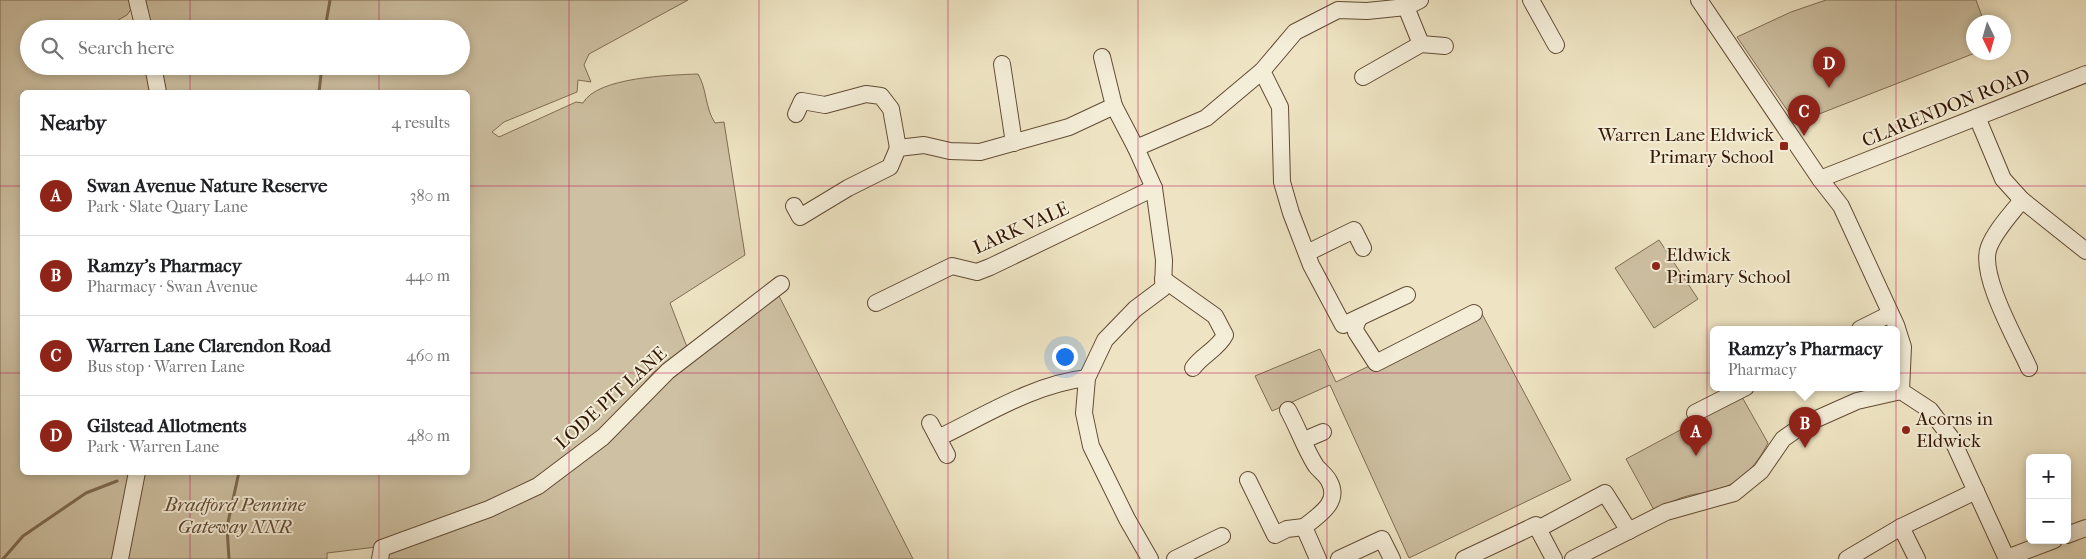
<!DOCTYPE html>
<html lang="en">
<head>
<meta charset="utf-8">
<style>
	:root { --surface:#fff; --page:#f2f2f2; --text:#202124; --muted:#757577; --line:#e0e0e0; --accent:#8f2418 }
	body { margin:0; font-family:"IM FELL French Canon",serif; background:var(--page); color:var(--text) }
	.controls { position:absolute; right:15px; bottom:15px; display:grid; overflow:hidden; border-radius:8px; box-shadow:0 2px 8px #0003 }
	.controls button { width:45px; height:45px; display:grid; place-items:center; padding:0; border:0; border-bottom:1px solid var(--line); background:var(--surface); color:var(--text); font:25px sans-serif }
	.compass { position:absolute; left:1966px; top:15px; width:45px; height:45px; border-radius:50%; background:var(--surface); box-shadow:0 2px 8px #0003; rotate:175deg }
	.you { position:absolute; left:1064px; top:356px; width:18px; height:18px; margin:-12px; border:4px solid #fff; border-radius:50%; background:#1a73e8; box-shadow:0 0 0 8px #1a73e833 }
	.badge { display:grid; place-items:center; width:32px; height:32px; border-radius:50%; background:var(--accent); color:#fff; font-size:16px; font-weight:700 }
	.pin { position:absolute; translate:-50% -41px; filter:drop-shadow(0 1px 2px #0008) }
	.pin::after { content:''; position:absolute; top:26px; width:18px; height:15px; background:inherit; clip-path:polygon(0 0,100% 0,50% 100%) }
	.popup { position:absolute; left:1710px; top:326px; width:190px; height:65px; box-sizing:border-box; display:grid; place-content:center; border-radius:8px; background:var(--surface); filter:drop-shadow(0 1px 4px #0005); font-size:16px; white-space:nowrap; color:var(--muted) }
	.popup b { font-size:19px; color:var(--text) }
	.popup::after { content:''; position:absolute; left:50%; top:100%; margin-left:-10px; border:10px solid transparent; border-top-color:var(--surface) }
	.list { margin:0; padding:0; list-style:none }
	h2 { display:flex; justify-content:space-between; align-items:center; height:65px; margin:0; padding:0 20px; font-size:21px }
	h2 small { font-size:16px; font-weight:400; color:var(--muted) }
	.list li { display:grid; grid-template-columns:32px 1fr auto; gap:15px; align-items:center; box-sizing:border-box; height:80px; padding:0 20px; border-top:1px solid var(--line) }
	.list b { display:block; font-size:19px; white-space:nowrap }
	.list p { margin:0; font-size:16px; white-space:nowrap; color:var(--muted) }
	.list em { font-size:16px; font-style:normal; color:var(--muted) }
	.icon { flex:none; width:28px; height:28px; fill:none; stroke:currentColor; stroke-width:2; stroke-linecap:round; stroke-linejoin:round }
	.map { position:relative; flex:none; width:2086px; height:559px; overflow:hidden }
	.search { position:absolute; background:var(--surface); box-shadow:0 2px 8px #0003; left:20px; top:20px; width:450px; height:55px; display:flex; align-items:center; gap:12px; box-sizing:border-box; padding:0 18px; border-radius:28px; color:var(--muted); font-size:19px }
	.panel { position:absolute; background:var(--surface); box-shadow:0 2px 8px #0003; left:20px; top:90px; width:450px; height:385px; border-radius:8px }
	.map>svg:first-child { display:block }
	.green { fill:#cec1a3; stroke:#806c54 }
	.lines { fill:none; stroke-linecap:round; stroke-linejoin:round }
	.stream { stroke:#7d6950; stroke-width:3 }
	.minor-casing { stroke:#624b34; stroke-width:18 }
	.minor { stroke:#f4edd8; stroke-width:16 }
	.grid { fill:none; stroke:#c2185b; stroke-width:1; stroke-opacity:0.55 }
	.poi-dot { fill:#8f2418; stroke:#f4edd8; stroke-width:2 }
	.labels { text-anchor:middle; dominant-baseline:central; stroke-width:4; stroke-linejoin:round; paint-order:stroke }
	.street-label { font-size:19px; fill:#331805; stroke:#f4edd8 }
	.poi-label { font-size:19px; fill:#331805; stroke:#f4edd8; text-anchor:start }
	.park-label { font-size:19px; font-style:italic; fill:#624b34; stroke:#f4edd8 }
</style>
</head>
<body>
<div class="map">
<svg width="2086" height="559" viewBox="0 0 2086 559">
	<rect width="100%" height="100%" fill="#eee4c3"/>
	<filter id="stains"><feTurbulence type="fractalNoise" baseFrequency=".004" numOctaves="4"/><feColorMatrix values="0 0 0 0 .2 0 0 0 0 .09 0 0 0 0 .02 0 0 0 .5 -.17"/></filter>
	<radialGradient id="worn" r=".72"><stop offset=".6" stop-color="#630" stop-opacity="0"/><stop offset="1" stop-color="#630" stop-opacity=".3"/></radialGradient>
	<g class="green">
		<path d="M0 0H129L132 8 127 15 111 24 122 27 127 22 134 21 139 29H29V66H148L152 92H22V472L130 473 114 559H0Z"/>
		<path d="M140 0H688L589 54 584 65 591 82 578 80 577 92 504 122 492 132 499 137 576 102 583 103C597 77 671 75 698 74 707 89 705 108 715 123L724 122 745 255 670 303 687 347 654 372 617 413 562 463 531 484 376 547 327 553V559H124L142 473 468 472V92H162L157 66H461V29H149Z"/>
		<path d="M1826 0H1976L1984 22H1974L1975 53 1796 123 1737 37 1791 12Z"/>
		<path d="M1659 240 1698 299 1654 328 1615 268Z"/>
		<path d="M778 294 913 559H386L387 552 519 504 568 473 669 378Z"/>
		<path d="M1481 312 1571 480 1409 558 1330 385 1272 411 1255 376 1320 349 1336 382Z"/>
		<path d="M1742 397 1768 443C1756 466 1740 484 1714 491 1705 494 1696 493 1687 496 1676 499 1665 505 1654 510L1626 459Z"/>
	</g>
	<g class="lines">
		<g class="stream">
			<path d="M325 29 330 0"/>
			<path d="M319 92 322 66"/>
			<path d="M3 559 23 536 86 493 117 481"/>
			<path d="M229 559 227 527 239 472"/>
		</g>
		<g class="minor-casing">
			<g id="minor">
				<path d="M137 0 144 29"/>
				<path d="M1531 0 1556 45"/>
				<path d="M1699 0 1820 179 1841 206 1896 325 1903 347 1901 391 1930 410 1952 439 2007 559"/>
				<path d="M1406 7 1421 44"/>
				<path d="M1002 64 1014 143"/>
				<path d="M153 66 158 92"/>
				<path d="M1262 71 1280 107 1282 182 1291 213 1311 265 1343 325 1407 295"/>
				<path d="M1363 77 1421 44 1445 46"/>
				<path d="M1114 106 1136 148"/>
				<path d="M796 114 802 101 825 105 866 94 881 96 891 109 898 148"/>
				<path d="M1977 117 2003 179 2022 200 2086 251"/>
				<path d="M1820 179 2086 74"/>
				<path d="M2022 200C2011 214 1995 231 1989 247 1978 274 2017 341 2029 368"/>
				<path d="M794 206 800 217 848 188 890 167 898 148 924 145 950 151 980 152 1069 127 1114 106 1102 57"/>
				<path d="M1307 253 1354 230 1363 248"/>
				<path d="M1163 279 1215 316 1225 335C1218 349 1202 355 1193 368"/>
				<path d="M876 303 952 266 977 272 990 267 1154 188"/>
				<path d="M1359 318 1355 327 1356 332 1376 363 1474 313"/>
				<path d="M1860 329 1890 314"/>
				<path d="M1288 410C1298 428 1305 449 1316 466 1320 471 1326 475 1329 481 1341 502 1319 515 1304 527L1318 559"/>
				<path d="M1695 413 1746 387"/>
				<path d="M930 423 938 438"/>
				<path d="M1304 440 1323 432"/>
				<path d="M947 455 938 438C986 415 1034 384 1087 378"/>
				<path d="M1248 480 1275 535 1287 529 1304 527"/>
				<path d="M1901 527 1917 559"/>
				<path d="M1538 529 1605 493 1629 531"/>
				<path d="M2067 535 2086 528"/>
				<path d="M2007 558 2054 540"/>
				<path d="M120 559 137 472"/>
				<path d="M380 559 382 548 489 509 538 486 603 437 668 371 781 284"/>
				<path d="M1150 559 1127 519 1091 446 1084 413 1087 378 1105 340 1135 309 1163 288 1164 260 1154 188 1136 148 1206 118 1262 71 1295 32 1338 10 1367 11 1406 7 1420 0"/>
				<path d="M1175 559 1222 536"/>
				<path d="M1339 559 1382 539 1392 559"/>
				<path d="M1464 559 1536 525 1554 559"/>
				<path d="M1573 559 1666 512 1734 493 1761 471 1783 439 1803 425 1857 401 1901 391"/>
				<path d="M1847 559 1901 527 1976 491"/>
			</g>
		</g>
		<use href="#minor" class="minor"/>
	</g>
	<path class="grid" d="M190 0V29M379 0V29M569 0V559M759 0V559M948 0V559M1138 0V559M1327 0V559M1517 0V559M1707 0V559M1896 0V559M190 66V92M379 66V92M0 186H22M468 186H2086M0 373H22M468 373H2086M190 472V559M379 472V559"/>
	<g class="poi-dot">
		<rect x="1779" y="141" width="10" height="10" rx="2.5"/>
		<circle cx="1656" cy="266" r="5"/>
		<circle cx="1906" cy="430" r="5"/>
	</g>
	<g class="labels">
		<g class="street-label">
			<text transform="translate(1946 108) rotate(-22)">CLARENDON ROAD</text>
			<text transform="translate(1021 228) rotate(-24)">LARK VALE</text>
			<text transform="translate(611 398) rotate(-42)">LODE PIT LANE</text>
		</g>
		<g class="poi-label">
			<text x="1774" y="135" text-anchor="end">Warren Lane Eldwick<tspan x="1774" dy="22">Primary School</tspan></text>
			<text x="1666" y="255">Eldwick<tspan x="1666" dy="22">Primary School</tspan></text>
			<text x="1916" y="419">Acorns in<tspan x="1916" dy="22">Eldwick</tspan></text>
		</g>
		<g class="park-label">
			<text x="235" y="505">Bradford Pennine<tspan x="235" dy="22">Gateway NNR</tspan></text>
		</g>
	</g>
	<rect width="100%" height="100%" filter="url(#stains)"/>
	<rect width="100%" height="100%" fill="url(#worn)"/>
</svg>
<div class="controls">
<button>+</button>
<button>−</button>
</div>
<svg class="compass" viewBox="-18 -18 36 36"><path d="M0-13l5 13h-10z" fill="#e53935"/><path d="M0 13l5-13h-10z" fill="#757577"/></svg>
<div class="you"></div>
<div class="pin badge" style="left:1696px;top:456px">A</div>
<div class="pin badge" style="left:1805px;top:448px">B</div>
<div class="popup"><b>Ramzy's Pharmacy</b>Pharmacy</div>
<div class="pin badge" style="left:1804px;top:136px">C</div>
<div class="pin badge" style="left:1829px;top:88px">D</div>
<div class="search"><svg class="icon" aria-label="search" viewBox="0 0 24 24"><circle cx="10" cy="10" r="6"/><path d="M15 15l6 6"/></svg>Search here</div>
<section class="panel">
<h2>Nearby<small>4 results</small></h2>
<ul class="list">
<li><span class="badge">A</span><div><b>Swan Avenue Nature Reserve</b><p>Park · Slate Quary Lane</p></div><em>380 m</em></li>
<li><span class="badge">B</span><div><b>Ramzy's Pharmacy</b><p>Pharmacy · Swan Avenue</p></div><em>440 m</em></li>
<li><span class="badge">C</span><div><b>Warren Lane Clarendon Road</b><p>Bus stop · Warren Lane</p></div><em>460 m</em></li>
<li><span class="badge">D</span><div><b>Gilstead Allotments</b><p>Park · Warren Lane</p></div><em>480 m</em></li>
</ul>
</section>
</div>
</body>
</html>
